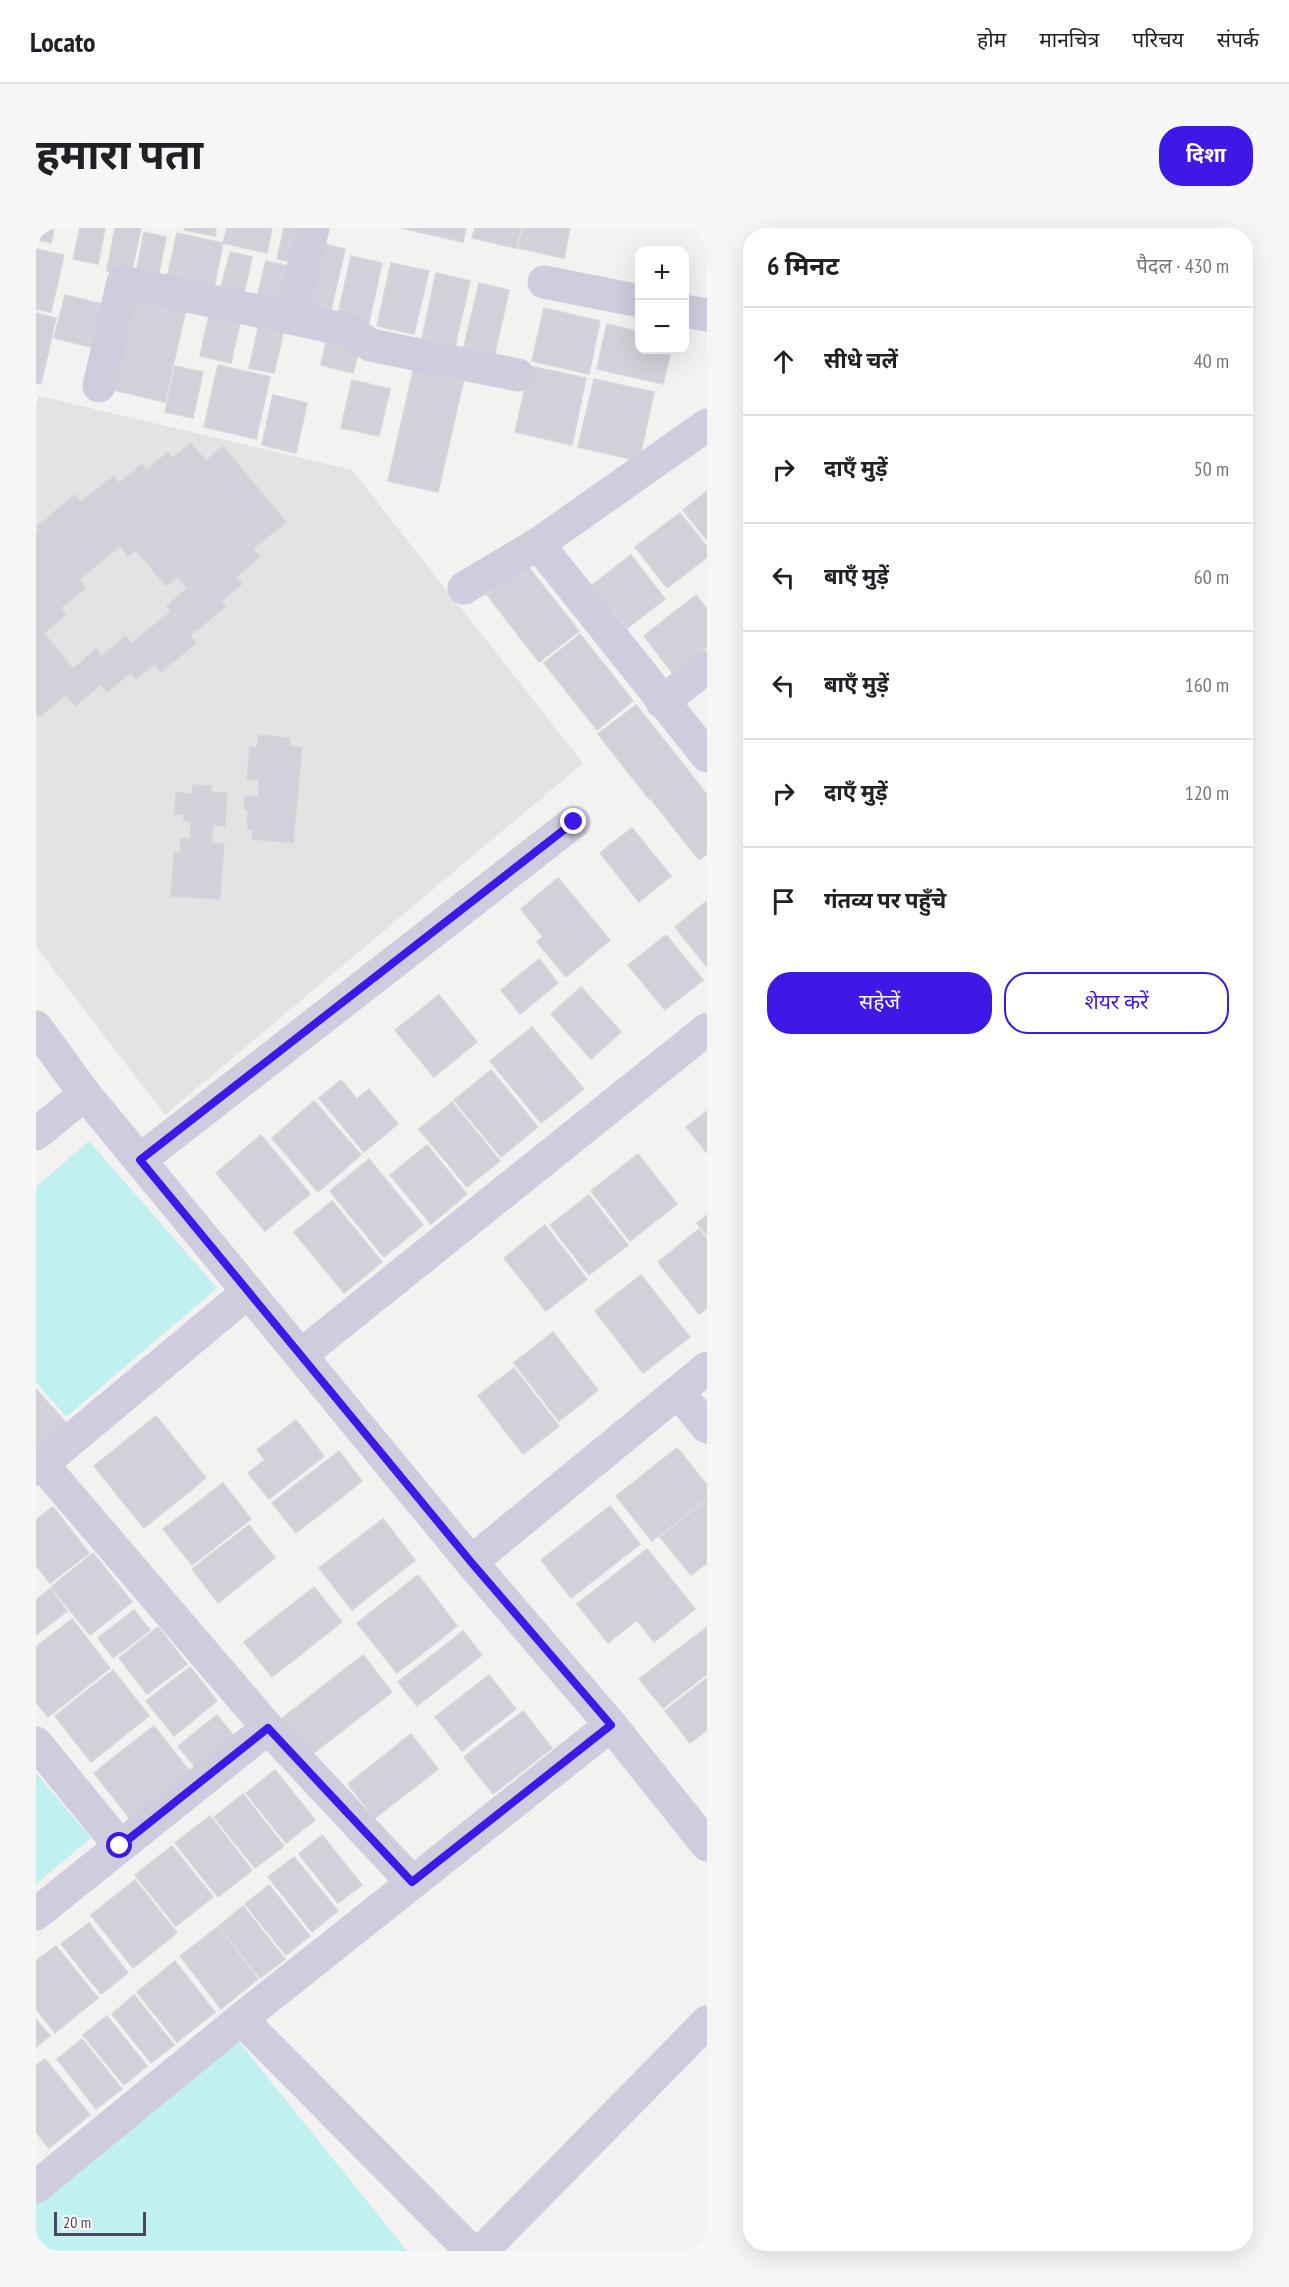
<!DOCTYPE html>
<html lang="hi">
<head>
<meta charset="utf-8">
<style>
	:root { --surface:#fff; --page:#f6f6f6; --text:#202124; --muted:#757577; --line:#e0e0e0; --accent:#3e18e6 }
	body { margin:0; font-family:"PT Sans Narrow","Noto Sans Devanagari",sans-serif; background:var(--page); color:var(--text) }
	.controls { position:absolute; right:18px; top:18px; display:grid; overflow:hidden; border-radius:12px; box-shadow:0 6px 24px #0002 }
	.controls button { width:54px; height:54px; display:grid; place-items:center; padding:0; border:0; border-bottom:2px solid var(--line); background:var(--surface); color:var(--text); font:30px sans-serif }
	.scale { position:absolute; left:18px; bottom:15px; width:92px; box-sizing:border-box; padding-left:6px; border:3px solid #4a485f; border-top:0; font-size:16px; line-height:21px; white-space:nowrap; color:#4a485f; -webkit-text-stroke:4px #fff; paint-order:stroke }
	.stop { position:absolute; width:18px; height:18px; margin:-14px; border:4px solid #3e18e6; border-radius:50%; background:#fff }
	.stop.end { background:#3e18e6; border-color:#fff; box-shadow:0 2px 6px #0008 }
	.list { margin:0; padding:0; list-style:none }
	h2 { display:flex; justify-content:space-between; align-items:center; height:78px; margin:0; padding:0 24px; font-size:26px }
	h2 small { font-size:20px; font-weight:400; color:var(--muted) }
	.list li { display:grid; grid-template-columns:39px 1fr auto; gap:18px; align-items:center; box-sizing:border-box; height:108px; padding:0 24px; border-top:2px solid var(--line) }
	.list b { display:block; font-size:22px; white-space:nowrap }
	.list em { font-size:20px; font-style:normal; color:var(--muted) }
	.actions { display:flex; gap:12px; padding:18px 24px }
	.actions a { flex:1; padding:14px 0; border:2px solid var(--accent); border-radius:24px; text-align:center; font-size:21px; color:var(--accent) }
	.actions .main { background:var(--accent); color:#fff }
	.icon { flex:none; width:33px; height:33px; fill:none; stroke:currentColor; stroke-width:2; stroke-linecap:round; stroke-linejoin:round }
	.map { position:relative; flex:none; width:671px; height:2023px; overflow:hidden; border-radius:24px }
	header { display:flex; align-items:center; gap:36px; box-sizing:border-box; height:84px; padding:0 30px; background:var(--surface); border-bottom:2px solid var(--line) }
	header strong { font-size:28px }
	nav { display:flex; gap:33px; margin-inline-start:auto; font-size:21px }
	.intro { display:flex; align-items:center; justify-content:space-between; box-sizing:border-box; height:144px; padding:0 36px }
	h1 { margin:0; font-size:42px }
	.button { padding:15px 27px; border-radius:24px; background:var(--accent); color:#fff; font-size:21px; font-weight:700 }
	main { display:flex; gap:36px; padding:0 36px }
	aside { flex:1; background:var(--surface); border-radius:24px; box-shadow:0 6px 24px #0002 }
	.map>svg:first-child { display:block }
	.education { fill:#e4e3e3 }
	.green { fill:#c0f0f0 }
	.building { fill:#d2d0d8; stroke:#d7d5dc; stroke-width:1.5; fill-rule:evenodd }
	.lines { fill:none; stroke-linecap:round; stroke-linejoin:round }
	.minor { stroke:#cfcddd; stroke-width:33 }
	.route { stroke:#3e18e6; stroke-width:8 }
</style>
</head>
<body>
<header>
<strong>Locato</strong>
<nav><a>होम</a><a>मानचित्र</a><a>परिचय</a><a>संपर्क</a></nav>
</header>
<div class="intro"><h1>हमारा पता</h1><a class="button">दिशा</a></div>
<main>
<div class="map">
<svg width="671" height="2023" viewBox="0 0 671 2023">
	<rect width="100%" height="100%" fill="#f3f2f1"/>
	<path class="education" d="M3 168 316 242 547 535 129 887 0 719V179Z"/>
	<g class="green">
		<path d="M53 913 181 1060 30 1189 0 1154V959Z"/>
		<path d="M0 1545 55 1610 0 1656Z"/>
		<path d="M200 1810 371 2023H0V1971Z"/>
	</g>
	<g class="building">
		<path d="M0 0H18L15 15 0 11Z"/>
		<path d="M44 0H69L62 36 37 31Z"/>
		<path d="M79 0H105L95 47 71 43Z"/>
		<path d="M149 0H180L179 8 148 2Z"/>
		<path d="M191 0H236L231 25 187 15Z"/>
		<path d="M248 0H275L267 36 241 31Z"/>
		<path d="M365 0H430L427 14Z"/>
		<path d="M439 0H485L480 20 436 10Z"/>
		<path d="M487 0H534L528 30 482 20Z"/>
		<path d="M108 4 130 9 121 55 99 51Z"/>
		<path d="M141 5 187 15 177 65 130 55Z"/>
		<path d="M281 14 309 21 293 91 265 85Z"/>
		<path d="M0 21 28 27 15 84 0 81Z"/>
		<path d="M194 24 216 29 207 69 184 64Z"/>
		<path d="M315 28 346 35 332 99 301 91Z"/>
		<path d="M230 33 262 40 253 78 221 70Z"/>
		<path d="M355 35 393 43 378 106 341 98Z"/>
		<path d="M400 45 434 53 419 119 386 111Z"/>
		<path d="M443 55 473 62 456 139 425 132Z"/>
		<path d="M91 63 151 76 129 174 69 160Z"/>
		<path d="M29 67 78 79 67 122 18 110Z"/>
		<path d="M175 79 206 86 195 135 164 128Z"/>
		<path d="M508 80 564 93 553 146 496 133Z"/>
		<path d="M0 85 20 90 5 156 0 155Z"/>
		<path d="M224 92 249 97 238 145 213 140Z"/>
		<path d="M571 96 604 104V122H635L627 156 561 141Z"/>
		<path d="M291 110 324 119 317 145 285 137Z"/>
		<path d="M182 137 234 149 220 211 168 199Z"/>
		<path d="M139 138 167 144 157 190 129 184Z"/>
		<path d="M494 138 550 150 536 217 479 204Z"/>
		<path d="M378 139 428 151 402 264 352 253Z"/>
		<path d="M558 151 618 164 603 233 542 219Z"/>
		<path d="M316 152 354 161 343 208 305 200Z"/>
		<path d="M237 167 271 175 260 225 226 217Z"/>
		<path d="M155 215 170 233 187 218 250 294 217 321 224 329 200 349 206 356 185 373 190 378 154 408 160 415 125 444 118 436 100 451 94 445 71 464 65 457 39 478 30 467 3 489 0 485V306L4 303 0 299 39 267 45 274 77 248 83 255 106 236 110 242 132 224 136 230ZM84 318 92 328 100 322 130 358 142 349 151 360 131 378 135 383 96 415 90 408 66 428 60 421 37 441 8 405 30 387 25 380 50 360 43 352Z"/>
		<path d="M671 263V312L647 282Z"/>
		<path d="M644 285 671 319V329L631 360 599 319Z"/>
		<path d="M595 327 629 371 591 400 556 357Z"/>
		<path d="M490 336 543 403 503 434 451 367Z"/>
		<path d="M660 367 671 381V419L637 446 608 408Z"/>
		<path d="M544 406 597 473 561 502 508 435Z"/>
		<path d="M600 477 651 541 613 571 562 506Z"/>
		<path d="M223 507 254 510V518L266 520 257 615 216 611 217 602 211 601 212 582 208 581 209 568 222 569 223 552 211 551 214 519H221Z"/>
		<path d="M651 541 671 567V626L663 632 614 570Z"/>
		<path d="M157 557 176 558 175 564 191 565 189 598 177 597 176 615 188 616 184 671 135 668 138 625 144 626 145 610 154 611 155 593H148V587L138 586 140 564 156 566Z"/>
		<path d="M596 600 635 648 603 674 564 625Z"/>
		<path d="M522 650 574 712 530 749 501 714 507 709 485 681Z"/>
		<path d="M671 673V739L639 699Z"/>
		<path d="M630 707 667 752 629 782 592 737Z"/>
		<path d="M503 731 522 755 484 786 465 762Z"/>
		<path d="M545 759 585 804 555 831 515 786Z"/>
		<path d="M403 767 441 814 398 849 359 802Z"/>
		<path d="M496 799 548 861 505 895 454 833Z"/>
		<path d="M455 842 502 899 465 929 418 872Z"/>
		<path d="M305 852 321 871 333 861 362 896 328 924 283 870Z"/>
		<path d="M278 873 325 927 282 964 236 910Z"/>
		<path d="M416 874 464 933 431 959 383 901Z"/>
		<path d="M671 883V925L650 899Z"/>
		<path d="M225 907 274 966 229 1003 180 945Z"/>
		<path d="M391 917 431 966 395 996 354 947Z"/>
		<path d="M602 926 641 976 594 1013 555 963Z"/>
		<path d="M333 931 387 997 348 1029 294 963Z"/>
		<path d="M553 967 592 1017 553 1047 514 997Z"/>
		<path d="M296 973 346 1034 308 1065 258 1004Z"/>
		<path d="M671 987V1007L661 995Z"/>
		<path d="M509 997 551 1051 510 1083 468 1030Z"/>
		<path d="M663 1001 671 1011V1080L663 1086 622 1034Z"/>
		<path d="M605 1047 654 1109 607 1145 559 1083Z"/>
		<path d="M517 1104 562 1162 523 1193 478 1135Z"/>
		<path d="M478 1140 523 1198 487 1226 442 1168Z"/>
		<path d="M0 1161 33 1198 0 1227Z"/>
		<path d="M120 1188 170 1250 108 1300 58 1238Z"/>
		<path d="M260 1192 288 1228 233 1271 212 1245 229 1232 221 1222Z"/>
		<path d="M641 1220 671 1257V1270L616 1313 580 1268Z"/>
		<path d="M303 1223 326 1253 260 1305 236 1275Z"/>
		<path d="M187 1255 215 1291 156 1337 127 1301Z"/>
		<path d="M671 1272V1335L655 1347 624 1309Z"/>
		<path d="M574 1278 604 1316 535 1370 505 1332Z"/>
		<path d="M17 1279 53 1325 14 1355 0 1337V1292Z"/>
		<path d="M347 1291 379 1332 316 1382 283 1340Z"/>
		<path d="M213 1297 239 1330 182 1375 156 1341Z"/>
		<path d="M611 1321 659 1381 618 1414 601 1392 572 1415 541 1376Z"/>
		<path d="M57 1325 96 1374 54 1407 15 1359Z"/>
		<path d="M382 1347 421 1398 361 1445 321 1395Z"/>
		<path d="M278 1359 306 1394 236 1449 208 1414Z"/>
		<path d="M14 1361 31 1383 0 1407V1372Z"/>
		<path d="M98 1382 114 1402 77 1430 62 1410Z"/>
		<path d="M36 1391 74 1440 12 1489 0 1474V1419Z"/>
		<path d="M122 1399 151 1436 111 1466 83 1430Z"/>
		<path d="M671 1399V1446L627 1480 603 1451Z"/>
		<path d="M427 1403 446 1427 381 1478 362 1454Z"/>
		<path d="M327 1427 356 1464 275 1527 245 1491Z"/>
		<path d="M154 1439 181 1473 138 1508 110 1473Z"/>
		<path d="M77 1442 113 1488 55 1534 19 1488Z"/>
		<path d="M453 1447 480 1481 426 1523 399 1489Z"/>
		<path d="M671 1450V1502L654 1515 629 1483Z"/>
		<path d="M487 1483 516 1520 457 1566 428 1529Z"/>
		<path d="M181 1487 201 1512 162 1542 142 1518Z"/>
		<path d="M118 1498 155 1545 95 1592 58 1545Z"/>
		<path d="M375 1506 402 1541 339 1590 312 1556Z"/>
		<path d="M239 1542 279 1592 250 1615 210 1565Z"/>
		<path d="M207 1566 248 1618 219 1640 178 1589Z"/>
		<path d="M174 1588 216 1642 182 1669 139 1615Z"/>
		<path d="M286 1607 326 1657 302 1675 263 1626Z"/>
		<path d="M136 1618 177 1669 140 1698 99 1647Z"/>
		<path d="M258 1629 302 1683 276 1704 232 1649Z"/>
		<path d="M99 1652 141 1705 97 1740 55 1687Z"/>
		<path d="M233 1657 274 1708 250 1727 209 1676Z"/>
		<path d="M207 1678 249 1731 224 1750 183 1698Z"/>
		<path d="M53 1695 92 1745 65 1766 25 1716Z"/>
		<path d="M182 1699 222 1751 185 1781 144 1728Z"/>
		<path d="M20 1718 62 1770 19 1805 0 1781V1733Z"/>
		<path d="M139 1733 179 1784 141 1814 101 1764Z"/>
		<path d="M98 1767 138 1817 115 1835 76 1786Z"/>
		<path d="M71 1788 111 1838 88 1857 47 1807Z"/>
		<path d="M0 1791 14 1808 0 1819Z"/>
		<path d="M46 1811 86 1861 60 1881 21 1831Z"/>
		<path d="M9 1831 54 1887 13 1920 0 1904V1838Z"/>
	</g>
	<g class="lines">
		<g class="minor">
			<path d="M508 54 604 73"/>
			<path d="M648 83 671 87"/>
			<path d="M255 90 277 0"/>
			<path d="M63 158 87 54 315 103 334 117 482 147"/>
			<path d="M502 316 671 528"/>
			<path d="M428 360 502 316 671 197"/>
			<path d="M626 474 671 439"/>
			<path d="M0 799 49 866 435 1334 575 1497 671 1617"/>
			<path d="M0 906 49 866"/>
			<path d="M104 932 538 594"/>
			<path d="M265 1127 671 801"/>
			<path d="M642 1164 671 1199"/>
			<path d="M6 1236 232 1500 376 1654"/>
			<path d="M0 1241 212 1064"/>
			<path d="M435 1334 671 1140"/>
			<path d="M0 1515 84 1618"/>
			<path d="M0 1686 232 1500"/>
			<path d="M205 1791 435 2023"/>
			<path d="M0 1959 205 1791 575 1497"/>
			<path d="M446 2023 671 1794"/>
		</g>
	</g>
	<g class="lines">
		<path class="route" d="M84 1618 232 1500 376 1654 575 1497 435 1334 104 932 538 594"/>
	</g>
</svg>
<div class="controls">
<button>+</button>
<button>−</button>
</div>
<div class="scale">20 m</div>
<div class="stop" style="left:84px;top:1618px"></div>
<div class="stop end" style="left:538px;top:594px"></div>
</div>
<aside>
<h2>6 मिनट<small>पैदल · 430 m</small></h2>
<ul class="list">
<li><svg class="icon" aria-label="ahead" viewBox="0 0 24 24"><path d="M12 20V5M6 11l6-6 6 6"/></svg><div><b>सीधे चलें</b></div><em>40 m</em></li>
<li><svg class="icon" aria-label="right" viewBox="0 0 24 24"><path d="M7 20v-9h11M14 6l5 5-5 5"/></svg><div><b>दाएँ मुड़ें</b></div><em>50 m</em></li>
<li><svg class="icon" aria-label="left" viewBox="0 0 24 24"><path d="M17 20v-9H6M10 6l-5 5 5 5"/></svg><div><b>बाएँ मुड़ें</b></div><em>60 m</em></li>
<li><svg class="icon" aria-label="left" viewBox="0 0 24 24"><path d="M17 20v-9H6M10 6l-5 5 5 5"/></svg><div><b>बाएँ मुड़ें</b></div><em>160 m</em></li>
<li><svg class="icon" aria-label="right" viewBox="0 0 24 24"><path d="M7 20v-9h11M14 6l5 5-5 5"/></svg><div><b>दाएँ मुड़ें</b></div><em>120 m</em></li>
<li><svg class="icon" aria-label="arrive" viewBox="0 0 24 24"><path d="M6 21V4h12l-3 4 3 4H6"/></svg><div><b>गंतव्य पर पहुँचे</b></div></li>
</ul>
<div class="actions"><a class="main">सहेजें</a><a>शेयर करें</a></div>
</aside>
</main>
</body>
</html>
